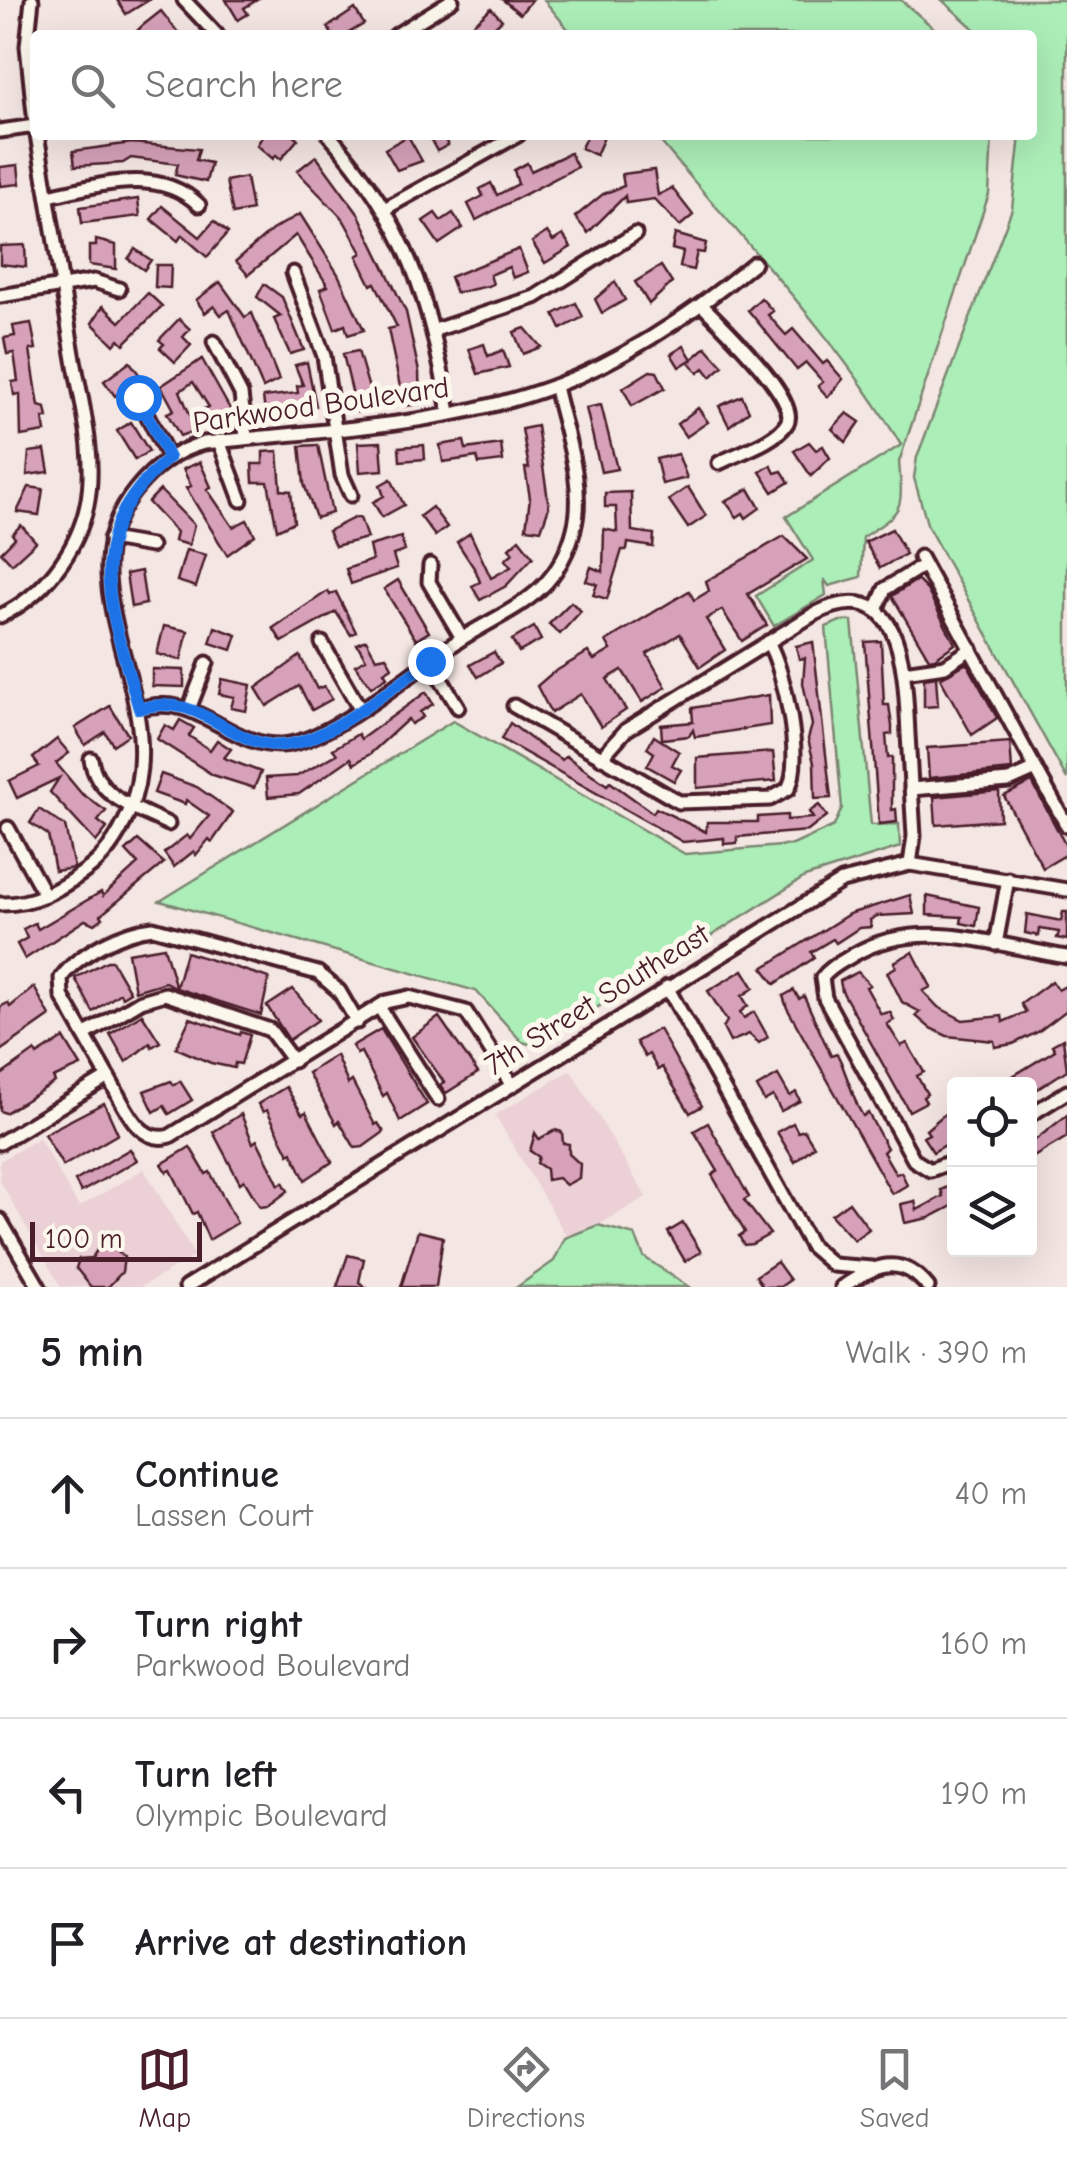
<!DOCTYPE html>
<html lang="en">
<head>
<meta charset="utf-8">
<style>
	:root { --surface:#fff; --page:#f6f6f6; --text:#202124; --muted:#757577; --line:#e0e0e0; --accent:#4a1f2b }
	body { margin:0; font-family:"Comic Neue",sans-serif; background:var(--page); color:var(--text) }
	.controls { position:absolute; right:30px; bottom:30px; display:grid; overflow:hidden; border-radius:10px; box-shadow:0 10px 40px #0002 }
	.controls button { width:90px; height:90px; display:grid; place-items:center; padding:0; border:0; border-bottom:2px solid var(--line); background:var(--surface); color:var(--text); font:50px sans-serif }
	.scale { position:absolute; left:30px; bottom:25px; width:172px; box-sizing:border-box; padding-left:10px; border:5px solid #4a1f2b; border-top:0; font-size:28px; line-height:35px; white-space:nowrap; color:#4a1f2b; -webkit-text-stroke:8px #fbf7ec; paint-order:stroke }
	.stop { position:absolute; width:30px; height:30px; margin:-22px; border:8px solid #1a73e8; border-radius:50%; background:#fff }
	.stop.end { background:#1a73e8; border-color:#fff; box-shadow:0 2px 10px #0008 }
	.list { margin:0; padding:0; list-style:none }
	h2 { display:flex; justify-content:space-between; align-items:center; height:130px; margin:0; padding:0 40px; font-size:42px }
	h2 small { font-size:32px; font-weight:400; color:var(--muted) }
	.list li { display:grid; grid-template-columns:65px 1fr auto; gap:30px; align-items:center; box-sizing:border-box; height:150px; padding:0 40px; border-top:2px solid var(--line) }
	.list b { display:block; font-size:38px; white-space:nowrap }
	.list p { margin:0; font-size:32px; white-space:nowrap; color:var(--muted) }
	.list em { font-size:32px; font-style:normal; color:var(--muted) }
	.icon { flex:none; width:55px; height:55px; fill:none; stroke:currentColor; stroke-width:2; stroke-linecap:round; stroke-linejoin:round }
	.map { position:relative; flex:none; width:1067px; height:1287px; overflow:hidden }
	.search { position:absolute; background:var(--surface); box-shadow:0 10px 40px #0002; left:30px; right:30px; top:30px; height:110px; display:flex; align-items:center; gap:25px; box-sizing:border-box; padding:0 35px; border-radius:10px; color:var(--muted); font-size:38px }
	.sheet { height:730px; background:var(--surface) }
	nav { display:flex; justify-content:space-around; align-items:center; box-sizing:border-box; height:140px; border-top:2px solid var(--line); background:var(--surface); font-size:28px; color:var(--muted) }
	nav a { display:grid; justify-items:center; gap:5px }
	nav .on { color:var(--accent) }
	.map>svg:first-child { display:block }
	.built { fill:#ebd1d6 }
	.green { fill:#aceeb8; stroke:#7b8672; stroke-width:2.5 }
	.building { fill:#d6a1b9; stroke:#4a1f2b; stroke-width:2.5; fill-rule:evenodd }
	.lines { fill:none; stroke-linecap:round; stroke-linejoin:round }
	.minor-casing { stroke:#4a1f2b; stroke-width:19 }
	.minor { stroke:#fbf7ec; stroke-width:11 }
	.route { stroke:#1a73e8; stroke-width:12 }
	.labels { text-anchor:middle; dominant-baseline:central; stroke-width:10; stroke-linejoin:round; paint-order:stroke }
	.street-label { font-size:30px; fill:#4a1f2b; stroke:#fbf7ec }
</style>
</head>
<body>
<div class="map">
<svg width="1067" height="1287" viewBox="0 0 1067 1287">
	<rect width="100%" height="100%" fill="#f4e6e2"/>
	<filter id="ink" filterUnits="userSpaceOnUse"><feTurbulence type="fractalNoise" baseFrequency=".01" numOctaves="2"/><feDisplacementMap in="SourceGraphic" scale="20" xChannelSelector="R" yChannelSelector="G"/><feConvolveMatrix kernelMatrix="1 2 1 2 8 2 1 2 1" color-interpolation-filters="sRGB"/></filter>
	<g filter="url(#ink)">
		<g class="built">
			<path d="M571 1070 646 1197 570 1242 495 1115Z"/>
			<path d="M39 1138 79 1207 144 1169 195 1256 141 1287H61L0 1181V1161Z"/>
		</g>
		<g class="green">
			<path d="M544 0H901L942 35H573Z"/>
			<path d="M942 0H1064L1067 6V779L928 527 914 478 917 457 1012 209 1020 135H1032V35H981Z"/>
			<path d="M655 135H992L989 194 899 462C903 510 904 511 863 537L861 577 829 586 824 579 826 595 774 626 756 596 813 560 786 517 901 445C833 331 739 237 655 135Z"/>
			<path d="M840 621H852L871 825 899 824 900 847 805 877 536 1046 522 1042 476 991 160 901 453 721 685 854 793 845 834 826 842 808 826 627Z"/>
			<path d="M598 1225 635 1235 644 1257 689 1287H517L554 1261 565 1238Z"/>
		</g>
		<g class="building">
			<path d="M117 0H149L126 14Z"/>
			<path d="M226 0H257L244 8 248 14 238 20Z"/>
			<path d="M503 0H532L520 14Z"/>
			<path d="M491 8 502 20 485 35H461Z"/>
			<path d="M355 9 364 24 345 35H332L328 27Z"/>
			<path d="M161 11 180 35H133L142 26Z"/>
			<path d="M263 135H294L298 139 281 159 276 155 273 159 257 145Z"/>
			<path d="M428 135H442L448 145 437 151Z"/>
			<path d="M587 135H605L596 155 581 148Z"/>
			<path d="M408 136 422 161 397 170 385 149Z"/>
			<path d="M132 143 199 149 196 160 211 163 206 182 175 175 178 164 131 158 123 163 75 166 73 151Z"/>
			<path d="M570 153 577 167 476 220 468 204 483 196 480 189 491 183 497 195 518 184 514 170 527 163 531 171Z"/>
			<path d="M316 156 359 215 406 312 419 372 420 404 404 406 388 329 397 327 375 283 371 285 357 256 362 253 343 219 297 171Z"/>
			<path d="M18 165 20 184 0 186V167Z"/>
			<path d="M654 170 658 195 672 188 693 215 680 226 654 199 626 203 625 196 588 233 575 217 603 194 624 186 622 174Z"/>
			<path d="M246 177 252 210 233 214 226 181Z"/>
			<path d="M138 199 140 216 82 223 80 207Z"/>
			<path d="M162 206 200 237 214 221 228 233 207 257 182 235 178 241 151 219Z"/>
			<path d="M435 213 441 221 453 213 463 228 439 244 423 221Z"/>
			<path d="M300 214 338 274 364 330 348 335 345 325 335 329 320 289 328 286 296 235 248 275 236 261 272 230Z"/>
			<path d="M547 232 553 241 563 235 571 247 545 263 532 242Z"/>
			<path d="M675 234 706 243 704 253 697 252 693 270 680 267 683 252 672 249Z"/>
			<path d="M96 240 116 245V269L89 265V246H96Z"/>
			<path d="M25 245 26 267 0 264V246Z"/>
			<path d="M135 249 151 260 144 270 128 259Z"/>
			<path d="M519 249 528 272 513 278 509 267 490 275 493 284 488 286 456 293 450 277Z"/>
			<path d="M156 265H171L170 288 155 287Z"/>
			<path d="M661 266 672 283 649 304 635 282Z"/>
			<path d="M220 282 245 317 252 313 279 380 263 388 229 310 221 315 214 306 205 313 196 300Z"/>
			<path d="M615 282 625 300 602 313 595 299Z"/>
			<path d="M264 284 282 297 304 350 290 354 274 319 281 316 257 297Z"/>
			<path d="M148 293 162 306 124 344 119 339 114 345 92 323 103 306 120 322Z"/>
			<path d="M761 298 773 311 768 315 786 335 793 329 823 364 827 361 843 379 828 397 818 386 823 382 806 363 797 370 748 310Z"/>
			<path d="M576 303 583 317 561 329 554 314Z"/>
			<path d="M179 319 190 329 183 337 191 345 175 362 160 348 164 344 159 340Z"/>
			<path d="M31 323 36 349 30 350 39 406 46 408 48 418H43L45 432 21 436 20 394 14 395 12 382 18 381 14 353 7 354 4 338 15 336 13 326Z"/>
			<path d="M525 328 541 347 523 354 514 332Z"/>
			<path d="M484 344 488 356 503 350 509 367 478 374 469 349Z"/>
			<path d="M684 346 692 359 679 367 671 354Z"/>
			<path d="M706 347 723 366 711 377 704 368 698 373 689 362Z"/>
			<path d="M358 351 375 409 357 412 343 354Z"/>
			<path d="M202 359 234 416 180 436 167 413 174 410 161 386ZM193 382 209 407 190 415 180 391Z"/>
			<path d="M130 362 141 377 115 396 104 381Z"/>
			<path d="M307 362 316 406 265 412 263 397 298 393 297 386 303 385 295 365Z"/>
			<path d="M650 371 657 372 665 388 632 406 623 388Z"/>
			<path d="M742 396 749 411 729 426 719 406Z"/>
			<path d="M601 405 617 469 601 472 586 408Z"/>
			<path d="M698 408 708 422 686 437 677 424Z"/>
			<path d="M847 413 860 422 846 442 832 429Z"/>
			<path d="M131 422 149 451 135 460 117 431Z"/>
			<path d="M537 426 549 507 541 530 526 528 530 498 525 468H529L522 429Z"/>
			<path d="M464 441 466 449 501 444 503 461 479 464 477 457 443 462 440 445Z"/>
			<path d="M381 442 383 470 360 472 358 443Z"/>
			<path d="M809 442 816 450 823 446 830 458 811 476 794 451Z"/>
			<path d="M318 445 332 513 316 518 304 484 300 446Z"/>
			<path d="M424 445 425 459 400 461 399 447Z"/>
			<path d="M45 450 49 472 27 475 29 452Z"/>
			<path d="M278 451 281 490 291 491 294 522 277 530 268 482H253L252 464H263V452Z"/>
			<path d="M678 454 687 478 662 484 656 459Z"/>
			<path d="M200 462 211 487 207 489 233 527 247 520 255 535 227 555 186 488 191 486 183 469Z"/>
			<path d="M771 465 775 473 782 471 789 482 773 492 760 472Z"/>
			<path d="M391 479 404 505 382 517 373 502 384 496 380 485Z"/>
			<path d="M29 487 43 489 39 515 17 512Z"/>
			<path d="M688 487 706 516 688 528 669 500Z"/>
			<path d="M749 489 760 508 746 518 743 513 737 517 725 501Z"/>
			<path d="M160 490 194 525 189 545 174 541 176 532 148 502Z"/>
			<path d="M631 492 632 531 654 534 653 547 628 543 627 550H622L607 599 593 595 597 584 586 581 591 567 603 572 604 529 617 532 616 507H605V493Z"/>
			<path d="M432 507 447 527 435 536 420 516Z"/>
			<path d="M354 518H360L367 538 335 546 328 531Z"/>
			<path d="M21 525 36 542 12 564 1 552 15 538 12 534Z"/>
			<path d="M892 529 906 554 880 568 865 542Z"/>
			<path d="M470 533 491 578 511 567 505 560 513 553 509 548 519 539 533 557 506 586 480 600 472 586 480 582 476 571 457 542Z"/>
			<path d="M784 536 807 559 748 594 767 625 742 641 722 610 706 619 725 650 700 667 680 634 647 654 666 687 642 702 622 670 607 679 626 710 601 727 581 694 551 713 537 686 551 674 588 652 594 660 611 650 606 641 689 591 694 600 709 591 706 581Z"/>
			<path d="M401 537 405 551 393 555 397 568 351 584 346 569 372 560 369 546Z"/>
			<path d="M186 550 206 555 196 587 177 581Z"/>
			<path d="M141 571 146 604 131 607 126 574Z"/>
			<path d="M398 580 429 632 416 640 384 589Z"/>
			<path d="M917 580 927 590 955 644 935 658 929 659 892 596Z"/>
			<path d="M328 591 330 595 336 592 356 632 351 635 336 612 282 642 273 628Z"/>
			<path d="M571 602 581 611 560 634 549 624Z"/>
			<path d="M164 626 188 631 181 660 157 654Z"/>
			<path d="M215 627 237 635 232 650 210 643Z"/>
			<path d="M534 627 541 640 519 652 512 640Z"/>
			<path d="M366 640 376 658 386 656 392 667 384 672 387 677 371 687 355 665 366 659 357 644Z"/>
			<path d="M881 641 884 705H889L892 726V734L886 735 888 758 892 757V810L896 809 897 822 879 824 865 642Z"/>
			<path d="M813 642 831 798 815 799 814 763 808 739 812 725 803 683 805 658 799 659 796 646Z"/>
			<path d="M494 652 501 663 478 677 470 665Z"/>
			<path d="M300 656 317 689 324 686 332 699 312 710 299 686 267 706 256 688Z"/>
			<path d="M967 663 997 718 972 735 940 678Z"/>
			<path d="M152 669 184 670V687L152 686Z"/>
			<path d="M936 677 938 706 924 707V679Z"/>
			<path d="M222 679 251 685 246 711 231 708 234 697 219 694Z"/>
			<path d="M426 692 433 704 420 712 423 717 411 724 408 719 370 754 354 764 351 758 299 794 268 797 266 778 297 776 337 754 333 749 358 734 361 739Z"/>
			<path d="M769 695 770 725 695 737 693 730 689 736 662 739 661 725 693 722 692 708Z"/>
			<path d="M110 706 128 735 113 745 105 732 85 745 75 728Z"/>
			<path d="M180 720 194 728 189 736 210 750 217 740 231 749 224 758 261 772 254 788 213 775 157 739 165 725 174 730Z"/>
			<path d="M510 723 542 747 562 760 566 756 607 785 610 782 653 813 656 808 706 832 707 822H758V817L787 815V820L813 818 809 812 819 805 827 816 808 831 737 837V843L724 844V838L683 842 501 739Z"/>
			<path d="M654 736 679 752 672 765 681 770 674 781 647 766 654 753 647 748Z"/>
			<path d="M57 739 69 753 56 763 81 793 106 811 98 821 107 828 96 842 50 792 59 778 17 798 9 781 39 766 33 758Z"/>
			<path d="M1010 742 1012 770 929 778 927 748Z"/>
			<path d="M773 752 776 781 697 788V758Z"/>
			<path d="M161 774 197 787 233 812 212 842 209 839 196 855 194 851 174 867 164 853 187 835 190 839 209 816 186 800 185 804 154 793Z"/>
			<path d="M1032 782 1067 848V854L1043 868 1004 796Z"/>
			<path d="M999 791 1000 820 936 825 934 797Z"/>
			<path d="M39 809 65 826 74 868 55 871 48 835 30 823Z"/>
			<path d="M138 840 164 863 101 915 103 918 95 924 85 920 25 959 17 944 27 938 23 929 35 923 38 929 101 892 103 896 138 864 126 851Z"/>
			<path d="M910 895 914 914 877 916 870 920 871 927 859 928 836 943 833 939 811 952 814 958 775 984 763 968 849 914Z"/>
			<path d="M927 896 979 907 976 926 961 923 962 917 927 915Z"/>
			<path d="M1063 912H1067V940L1057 938 1059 932 1040 929 1039 936 1025 933 1027 914 1061 921Z"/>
			<path d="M164 947 176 988 165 982 135 991 128 953Z"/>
			<path d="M186 952 269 978 261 1015 176 988Z"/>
			<path d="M913 952 931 987 923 991 938 1007 963 1020 1002 1016 1003 1022 1026 1012 1021 1004 1052 981 1058 990 1067 985V1010L1038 1032 1013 1044 995 1047 994 1041 947 1036 930 1028 916 1016 920 1012 902 1002 887 972 896 967 894 962Z"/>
			<path d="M107 961H112L130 992 122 997 120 993 93 1012 75 978Z"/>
			<path d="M743 970 754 988 742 996 748 1006 740 1012 744 1018 754 1012 768 1037 759 1043 749 1034 730 1042 723 1028 727 1021 708 991Z"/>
			<path d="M858 972 870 985 866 987 881 1014 890 1012 894 1020 887 1024 901 1046 907 1043 924 1072 917 1076 927 1094 923 1097 926 1102 909 1111 842 991 840 981Z"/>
			<path d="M34 987 50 1016 0 1051V1007L8 1003 10 1007Z"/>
			<path d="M293 989 318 1020 289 1040 267 1006Z"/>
			<path d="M794 990 799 999 804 996 831 1056 837 1054 841 1062 858 1107 863 1116 868 1113 887 1148 883 1152 896 1174 901 1172 905 1180 907 1185 892 1194 787 1008 783 996Z"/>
			<path d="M142 1014 160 1042 152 1047 150 1043 126 1062 110 1034Z"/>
			<path d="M439 1017 478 1073 446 1093 440 1085 444 1082 412 1037Z"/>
			<path d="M190 1018 240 1035 241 1032 250 1035 241 1064 235 1063 234 1068 211 1063 176 1048Z"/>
			<path d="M381 1029 427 1104 400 1121 387 1093 383 1096 361 1052 357 1054 352 1046Z"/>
			<path d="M659 1029 702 1106 690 1113 662 1067 658 1070 649 1054 645 1057 636 1042Z"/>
			<path d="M64 1038 81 1066 53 1078 55 1082 5 1113 0 1111V1076L35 1051 37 1055Z"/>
			<path d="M1063 1039 1067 1070 1030 1094V1084H1000L1055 1050 1052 1045Z"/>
			<path d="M336 1055 348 1084 352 1081 375 1125 378 1123 384 1132 363 1147 355 1148 339 1121 336 1124 308 1073Z"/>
			<path d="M778 1075 790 1096 796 1092 800 1101 781 1111 773 1096 764 1101 757 1087Z"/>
			<path d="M171 1081 174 1085 180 1081 192 1100 169 1114 164 1106 154 1112 144 1091Z"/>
			<path d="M286 1087 302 1114 306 1112 332 1162 305 1180 292 1152 289 1154 267 1110 263 1112 258 1104Z"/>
			<path d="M104 1103 118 1134 63 1166 44 1134Z"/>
			<path d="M954 1106V1140L933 1152 923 1137 929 1134 926 1130Z"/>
			<path d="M241 1114 253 1143 257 1140 279 1185 283 1182 288 1191 268 1206 260 1207 244 1180 240 1183 213 1132Z"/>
			<path d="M1067 1115V1137L1030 1159V1144Z"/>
			<path d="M708 1123 749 1197 744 1200 770 1234 752 1244 744 1245 739 1236 745 1232 712 1175 718 1171 694 1131Z"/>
			<path d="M793 1123 798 1132 804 1130 814 1146 795 1162 777 1132Z"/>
			<path d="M555 1130 562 1132 563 1143 569 1144V1154L580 1164 579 1178 566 1185 558 1178 547 1180 546 1169 537 1163 539 1157 530 1151 535 1133 539 1139Z"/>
			<path d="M190 1147 206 1174 210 1172 237 1223 209 1240 197 1212 193 1214 171 1170 167 1172 162 1164Z"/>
			<path d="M130 1149 137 1160 81 1192 75 1181Z"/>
			<path d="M954 1184V1205L929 1218 905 1223 901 1204 915 1201 917 1210 943 1196 941 1190Z"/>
			<path d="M849 1202 869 1229 854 1240 831 1215Z"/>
			<path d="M683 1223 701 1252 685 1261 668 1232Z"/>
			<path d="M418 1231 443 1237 436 1287H401Z"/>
			<path d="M103 1240 124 1257 122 1272 108 1287H91L76 1268 79 1259 92 1258Z"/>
			<path d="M348 1255 364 1259 359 1282 365 1287H337Z"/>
			<path d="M777 1262 790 1280 780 1287H763L756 1276Z"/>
		</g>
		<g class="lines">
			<g class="minor-casing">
				<g id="minor">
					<path d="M32 0 27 46 35 124"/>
					<path d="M184 0 217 35"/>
					<path d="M396 35 452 0"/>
					<path d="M0 131 35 126"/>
					<path d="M329 135C406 221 431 301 449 413"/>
					<path d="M48 196C97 186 158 165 199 205"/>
					<path d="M386 208 518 135"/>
					<path d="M293 273 324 356 342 475 351 495"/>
					<path d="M0 296 94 281 119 289"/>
					<path d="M702 305C719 323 801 400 787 423 776 442 738 453 719 463"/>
					<path d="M435 330 535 297 635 234"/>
					<path d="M214 342 241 394 246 437"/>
					<path d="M138 397 169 458"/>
					<path d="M219 441 241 500"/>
					<path d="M110 539 151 546"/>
					<path d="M920 557 1067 826"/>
					<path d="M430 565 429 582 462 638"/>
					<path d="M876 610 885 589 924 565"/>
					<path d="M0 616C43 596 77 552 87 505 97 456 81 402 73 354 61 281 50 208 37 135"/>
					<path d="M322 643 360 709"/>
					<path d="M430 661 458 707"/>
					<path d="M904 672 945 666 971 649"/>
					<path d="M514 706 679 802 770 799 788 789C804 761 784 669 768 642"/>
					<path d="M139 709C196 690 228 747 282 745 330 743 416 668 458 641 485 623 518 610 541 588 557 573 569 550 574 529 586 485 564 429 555 386"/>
					<path d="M189 709 207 663"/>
					<path d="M601 758 626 730 814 614C905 569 905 676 908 734 910 768 912 802 914 836L910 864"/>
					<path d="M91 759C97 798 136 808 168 824"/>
					<path d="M911 789 1009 781 1036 769"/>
					<path d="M8 828 45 895"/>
					<path d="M0 904C32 905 59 890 84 872 106 857 119 836 129 812 177 700 56 585 136 489 154 467 177 450 204 443 319 430 443 427 552 387 625 360 695 312 754 263"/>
					<path d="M996 944 1008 879"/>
					<path d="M667 987 811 1246 833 1265 872 1268"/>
					<path d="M379 1007 438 1099"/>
					<path d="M84 1035 141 1001 165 994 270 1030 293 1061"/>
					<path d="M108 1077 62 996 61 978C79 953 123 931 153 928L318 973 339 991 357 1022"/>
					<path d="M1030 1115 1067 1092"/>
					<path d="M0 1143 108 1077C123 1101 137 1146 170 1136L386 1002 409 997 466 1012 511 1083"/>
					<path d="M954 1161 930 1170 914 1160 825 998 822 978C830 967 842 962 853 955 919 915 996 946 1067 957"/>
					<path d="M0 1220 39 1287"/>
					<path d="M186 1287 842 881 910 864 1067 890"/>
					<path d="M842 1287C874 1266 900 1252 928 1287"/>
				</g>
			</g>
			<use href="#minor" class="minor"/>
		</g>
	</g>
	<g class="lines" filter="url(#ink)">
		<path class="route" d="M138 397 169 458C76 535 111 609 139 709 201 689 230 749 284 745 327 742 394 686 430 661"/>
	</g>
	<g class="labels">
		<g class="street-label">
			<text transform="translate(321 405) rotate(-8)">Parkwood Boulevard</text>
			<text transform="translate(597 1000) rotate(-32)">7th Street Southeast</text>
		</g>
	</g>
</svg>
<div class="controls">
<button><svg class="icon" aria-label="locate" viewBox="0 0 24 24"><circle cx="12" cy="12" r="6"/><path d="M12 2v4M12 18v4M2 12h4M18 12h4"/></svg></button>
<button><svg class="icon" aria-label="layers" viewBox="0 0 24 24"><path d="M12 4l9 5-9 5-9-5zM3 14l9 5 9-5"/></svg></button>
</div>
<div class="scale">100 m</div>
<div class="stop" style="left:138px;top:397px"></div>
<div class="stop end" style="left:430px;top:661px"></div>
<div class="search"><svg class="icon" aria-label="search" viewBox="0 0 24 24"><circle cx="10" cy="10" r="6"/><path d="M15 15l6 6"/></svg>Search here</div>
</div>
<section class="sheet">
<h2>5 min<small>Walk · 390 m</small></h2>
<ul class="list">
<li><svg class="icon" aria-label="ahead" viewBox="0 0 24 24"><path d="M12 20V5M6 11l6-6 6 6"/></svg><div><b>Continue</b><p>Lassen Court</p></div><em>40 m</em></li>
<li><svg class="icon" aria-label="right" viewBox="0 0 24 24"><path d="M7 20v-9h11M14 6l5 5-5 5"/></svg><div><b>Turn right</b><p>Parkwood Boulevard</p></div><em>160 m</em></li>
<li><svg class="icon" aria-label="left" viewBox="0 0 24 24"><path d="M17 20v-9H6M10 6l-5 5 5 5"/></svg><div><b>Turn left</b><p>Olympic Boulevard</p></div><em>190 m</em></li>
<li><svg class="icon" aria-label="arrive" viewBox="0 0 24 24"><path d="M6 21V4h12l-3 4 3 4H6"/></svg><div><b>Arrive at destination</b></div></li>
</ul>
</section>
<nav>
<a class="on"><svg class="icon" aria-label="map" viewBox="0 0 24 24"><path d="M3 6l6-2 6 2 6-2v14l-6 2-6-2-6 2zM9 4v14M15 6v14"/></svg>Map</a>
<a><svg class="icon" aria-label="directions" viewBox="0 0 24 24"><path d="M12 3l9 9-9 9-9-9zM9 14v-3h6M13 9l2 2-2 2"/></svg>Directions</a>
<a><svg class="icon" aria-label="saved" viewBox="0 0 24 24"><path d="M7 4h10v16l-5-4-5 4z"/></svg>Saved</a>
</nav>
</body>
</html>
